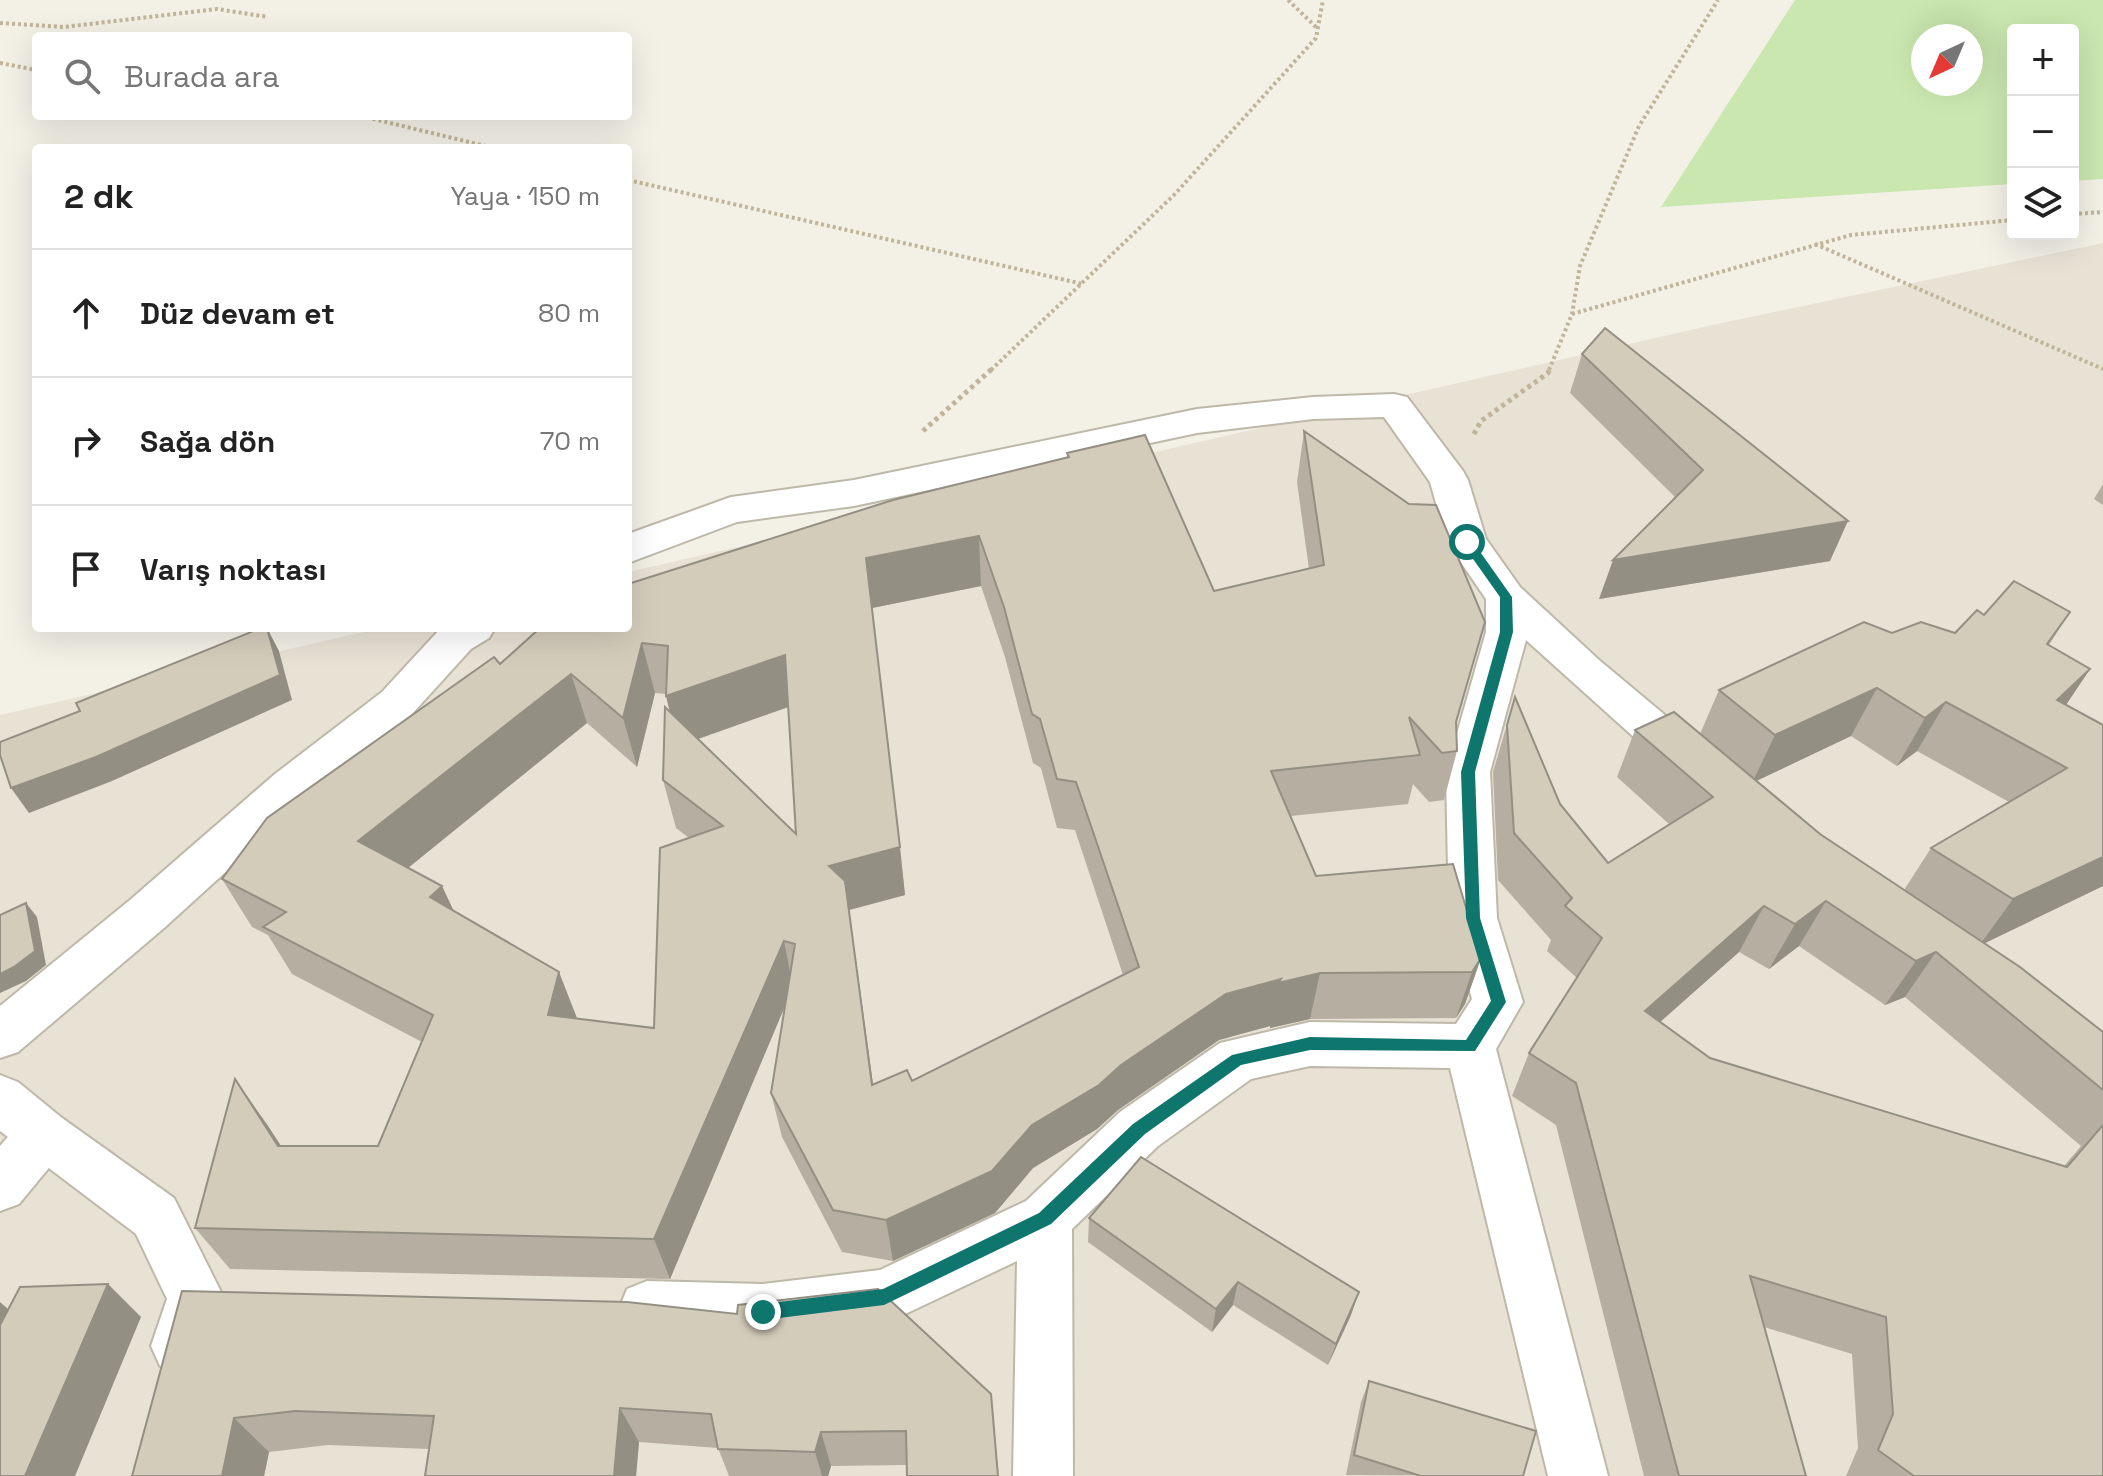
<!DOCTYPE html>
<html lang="tr">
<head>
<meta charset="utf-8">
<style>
	:root { --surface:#fff; --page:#f6f6f6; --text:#222; --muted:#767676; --line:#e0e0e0 }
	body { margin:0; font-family:"Space Grotesk",sans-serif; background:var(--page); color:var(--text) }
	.controls { position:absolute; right:24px; top:24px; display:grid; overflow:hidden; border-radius:8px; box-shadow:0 8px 32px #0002 }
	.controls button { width:72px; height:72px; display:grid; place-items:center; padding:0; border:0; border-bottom:2px solid var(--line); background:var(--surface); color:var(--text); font:40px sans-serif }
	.compass { position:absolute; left:1911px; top:24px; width:72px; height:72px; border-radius:50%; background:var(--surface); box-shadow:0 8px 32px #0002; rotate:224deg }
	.stop { position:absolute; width:24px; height:24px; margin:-18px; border:6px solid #0f766e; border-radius:50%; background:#fff }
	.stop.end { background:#0f766e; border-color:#fff; box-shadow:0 2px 8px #0008 }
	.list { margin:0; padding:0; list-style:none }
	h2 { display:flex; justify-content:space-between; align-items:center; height:104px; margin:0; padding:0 32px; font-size:34px }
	h2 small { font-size:26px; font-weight:400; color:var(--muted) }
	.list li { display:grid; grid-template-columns:52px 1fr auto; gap:24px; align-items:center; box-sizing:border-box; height:128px; padding:0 32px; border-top:2px solid var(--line) }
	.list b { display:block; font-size:30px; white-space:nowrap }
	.list em { font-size:26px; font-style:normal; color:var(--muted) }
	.icon { flex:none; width:44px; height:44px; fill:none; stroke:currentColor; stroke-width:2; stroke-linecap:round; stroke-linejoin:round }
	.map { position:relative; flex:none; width:2103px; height:1476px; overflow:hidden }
	.search { position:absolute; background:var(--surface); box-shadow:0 8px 32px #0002; left:32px; top:32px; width:600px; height:88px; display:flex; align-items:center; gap:20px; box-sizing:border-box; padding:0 28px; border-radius:8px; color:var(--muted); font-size:30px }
	.panel { position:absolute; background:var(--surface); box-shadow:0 8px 32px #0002; left:32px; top:144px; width:600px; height:488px; border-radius:8px }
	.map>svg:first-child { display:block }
	.residential { fill:#e7e2d4 }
	.green { fill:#cae7af; fill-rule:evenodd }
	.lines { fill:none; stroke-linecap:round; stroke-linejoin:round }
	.minor-casing { stroke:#beb8a9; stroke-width:4 }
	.tertiary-casing { stroke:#beb8a9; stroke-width:4 }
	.path-far1 { stroke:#c0b59a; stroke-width:4; stroke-dasharray:3 3; stroke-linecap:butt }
	.path { stroke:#c0b59a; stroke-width:5; stroke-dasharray:4 4; stroke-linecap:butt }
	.minor { fill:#fff; fill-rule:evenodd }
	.tertiary { fill:#fff; fill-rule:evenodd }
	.wall { fill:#b6afa1; fill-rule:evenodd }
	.shaded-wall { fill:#948f83 }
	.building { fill:#d4ccbb; stroke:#948f83; stroke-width:2; fill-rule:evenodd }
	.route { fill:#0f766e }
</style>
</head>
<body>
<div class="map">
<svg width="2103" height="1476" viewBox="0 0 2103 1476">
	<rect width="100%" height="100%" fill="#f3f0e6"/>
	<path class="residential" d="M2103 243V1476H0V715L381 628H628V572L1717 324Z"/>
	<path class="green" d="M1795 0H2103V179L2073 181V30H2013V184L1661 207ZM1923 36H1971V84H1923Z"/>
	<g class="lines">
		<g class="minor-casing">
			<g id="minor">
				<path d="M1394 394 1407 397 1463 471 1468 480 1486 539 1520 587 1599 660 1708 751 1714 763 1708 775 1692 780 1676 775 1526 640 1490 772 1497 918 1523 1002 1496 1049 1608 1476H1548L1450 1068 1310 1066 1251 1079 1158 1146 1072 1229 1073 1476H1013L1017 1261 884 1324 763 1340 647 1337 627 1329 619 1309 627 1289 647 1281 763 1284 880 1270 1026 1201 1120 1112 1220 1043 1310 1022 1456 1024 1472 999 1449 918 1446 772 1486 632V599L1447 542 1430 482 1384 417 1313 419 1197 433 854 506 737 522 628 563V534L731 497 854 480 1197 409 1313 397Z"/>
				<path d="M441 628H495L489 638 471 649 412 714 307 798 164 928 18 1052 0 1058V1006L130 900 275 774 382 692Z"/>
				<path d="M43 1111 62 1118 69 1135 62 1152 19 1204 0 1211V1146L24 1118Z"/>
			</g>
		</g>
		<g class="tertiary-casing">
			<path id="tertiary" d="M0 1075 18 1082 62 1118 174 1198 224 1298 200 1366 180 1375 160 1366 151 1346 167 1299 136 1234 0 1131Z"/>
		</g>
		<g class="path-far1">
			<path d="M1288 0 1317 28"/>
			<path d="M0 23 64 27 217 9 268 17"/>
			<path d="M0 63 36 70"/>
			<path d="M361 116 494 148"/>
			<path d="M628 180 1083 284"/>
			<path d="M2073 214 2103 212"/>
			<path d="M1815 244 2103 369"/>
			<path d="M1572 314 1851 235 2013 220"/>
			<path d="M991 370 1174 195 1316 38 1323 0"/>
			<path d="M1549 370 1572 314 1580 266 1639 126 1718 0"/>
		</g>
		<g class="path">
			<path d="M923 431 993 368"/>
			<path d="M1474 434 1481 421 1548 373 1550 368"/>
		</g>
		<use href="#minor" class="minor"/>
		<use href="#tertiary" class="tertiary"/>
	</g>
	<g class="wall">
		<path d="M1582 354 1830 561 1599 599 1675 497 1570 393Z"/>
		<path d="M1304 431 1456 724 1457 751 1444 800 1429 802 1413 784 1408 804 1291 816 1316 876 1481 958 1465 1004 1456 1018 1310 1019 1270 1028V1026L1219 1040 1118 1110 1097 1129 1033 1168 995 1213 893 1261 842 1252 782 1137 771 1093 785 1006 670 1279 230 1269 195 1228 266 1123 281 1146H378L422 1042 292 974 268 935 252 927 222 879 500 664 1067 457V453L1214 591 1309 569 1297 482ZM981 586 1005 657 1033 763 1041 768 1057 828 1075 830 1123 975 912 1081 873 1084 849 910 905 895 872 608ZM655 693 666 694 670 711 663 780 676 828 689 838 654 1028 577 1018 453 910 442 886 408 868 587 723 637 767ZM788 707 796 834 698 739Z"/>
		<path d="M2103 484V505L2094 499Z"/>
		<path d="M2070 612 2049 645 2090 669 2066 705 2103 886 1984 943 2103 1032V1476H1846L1858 1448 1852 1354 1764 1327 1806 1476H1644L1556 1125 1512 1096 1529 1053 1577 978 1547 951 1551 940 1498 880 1493 772 1515 697 1560 804 1608 863 1669 824 1617 777 1635 730 1700 734 1719 690 1892 633H1955L1984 615ZM1851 736 1897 766 1917 751 2009 802 1931 848 1904 890 1820 834 1756 781ZM1799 946 1885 1005 1905 997 2081 1146 2064 1166 1710 1058 1660 1022 1739 952 1769 969Z"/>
		<path d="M1089 1218 1351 1315 1328 1365 1233 1305 1212 1332 1088 1242Z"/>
		<path d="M182 1291 737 1314 998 1476 907 1465 831 1466 828 1476H729L718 1448 639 1442 636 1476H425L429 1449 328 1445 269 1452 264 1476H132Z"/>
		<path d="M1369 1381 1523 1476 1346 1475 1361 1402Z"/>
	</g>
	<g class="shaded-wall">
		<path d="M1848 521 1830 561 1599 599 1613 560Z"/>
		<path d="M979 536 981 586 872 608 866 558Z"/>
		<path d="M267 628 279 651 292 700 112 781 29 813 11 788Z"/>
		<path d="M642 643 655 693 637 767 623 718Z"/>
		<path d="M785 655 794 705 678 746 666 696Z"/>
		<path d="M2090 669 2057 718 2025 748 2057 700Z"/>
		<path d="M571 674 587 723 382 889 358 841Z"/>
		<path d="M1877 688 1851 736 1752 783 1775 735Z"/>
		<path d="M1946 702 1917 751 1897 766 1925 718Z"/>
		<path d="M900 847 905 895 849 910 879 1129 829 866Z"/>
		<path d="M2103 857V886L1979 946 2013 899Z"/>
		<path d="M442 886 464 933 430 897Z"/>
		<path d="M1826 901 1799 946 1769 969 1795 924Z"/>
		<path d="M26 903 37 917 46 965 26 981 0 993V974Z"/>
		<path d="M1764 906 1739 952 1624 1054 1645 1011Z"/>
		<path d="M784 941 793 987 670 1279 654 1239Z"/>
		<path d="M1936 952 1905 997 1885 1005 1916 961Z"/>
		<path d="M1481 958 1465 1004 1456 1018 1472 972Z"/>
		<path d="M559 972 577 1018 548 1015Z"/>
		<path d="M1320 973 1310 1019 1270 1028V1026L1219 1040 1118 1110 1097 1129 1033 1168 995 1213 893 1261 886 1220 1032 1125 1226 994 1281 979Z"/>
		<path d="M235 1079 266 1123 309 1189 278 1146Z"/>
		<path d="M1238 1282 1233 1305 1212 1332 1216 1309Z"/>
		<path d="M108 1284 141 1317 75 1476H25Z"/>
		<path d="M1359 1292 1351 1315 1328 1365 1336 1344Z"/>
		<path d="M0 1302 34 1332 0 1368Z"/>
		<path d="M620 1408 639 1442 636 1476H614Z"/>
		<path d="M234 1418 269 1452 264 1476H222Z"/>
		<path d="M821 1432 831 1466 828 1476H822L815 1452Z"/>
	</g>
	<g class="building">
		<path d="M1605 328 1848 521 1613 560 1703 470 1582 354Z"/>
		<path d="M1304 431 1409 504 1436 505 1485 622 1456 722 1457 751 1442 753 1409 717 1420 755 1271 771 1316 876 1453 864 1481 958 1472 972 1320 973 1278 983 1281 979 1226 994 1121 1065 1099 1085 1032 1125 992 1171 886 1220 833 1210 771 1093 795 944 784 941 654 1239 195 1228 235 1079 278 1146H378L433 1015 263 927 286 912 222 879 267 818 494 657 500 664 540 628H628V584L893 500 1069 457 1067 453 1145 435 1214 591 1324 565ZM979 536 1004 607 1032 714 1040 719 1057 779 1076 782 1139 967 912 1081 907 1070 872 1085 845 881 829 866 900 847 866 558ZM642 643 668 646 666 696 785 655 796 834 665 707 663 780 723 826 660 848 654 1028 548 1015 559 972 430 897 442 886 358 841 571 674 623 718Z"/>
		<path d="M2014 581 2070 612 2047 644 2090 669 2057 700 2103 725V857L2013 899 1931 848 2067 768 1946 702 1925 718 1877 688 1775 735 1719 690 1864 622 1892 633 1921 622 1955 633 1977 610 1984 615Z"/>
		<path d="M261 628H267L280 675 96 757 11 788 0 755V742L80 711 76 703Z"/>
		<path d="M1515 697 1560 804 1608 863 1713 797 1635 730 1674 712 1820 834 2020 967 2103 1032V1090L1936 952 1916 961 1826 901 1795 924 1764 906 1645 1011 1710 1058 2067 1167 2103 1125V1476H1914L1878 1450 1893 1414 1886 1317 1750 1276 1806 1476H1679L1576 1083 1529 1053 1602 938 1565 906 1572 898 1514 833 1507 725Z"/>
		<path d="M26 903 35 951 14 967 0 974V915Z"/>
		<path d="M1141 1157 1359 1292 1336 1344 1238 1282 1216 1309 1089 1218Z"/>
		<path d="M108 1284 25 1476H0V1325L20 1287Z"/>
		<path d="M878 1289 991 1394 998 1476H907L906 1431 821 1432 815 1452 718 1449 711 1414 620 1408 614 1476H425L434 1416 295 1411 234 1418 222 1476H132L182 1291 627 1302 737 1314 738 1305Z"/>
		<path d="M1369 1381 1536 1431 1523 1476H1421L1354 1455Z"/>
	</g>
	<path class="route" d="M1467 538 1471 539 1512 597 1513 632 1475 772 1480 918 1506 1002 1475 1051 1310 1050 1241 1065 1145 1134 1051 1224 884 1305 763 1320 757 1318 755 1312 757 1306 763 1304 883 1289 1039 1213 1133 1124 1232 1055 1310 1037 1466 1040 1491 1001 1466 918 1461 772 1500 632V597L1461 542Z"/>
</svg>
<div class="controls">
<button>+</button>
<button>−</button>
<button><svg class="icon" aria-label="layers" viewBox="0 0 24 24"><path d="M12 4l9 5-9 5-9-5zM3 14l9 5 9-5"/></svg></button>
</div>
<svg class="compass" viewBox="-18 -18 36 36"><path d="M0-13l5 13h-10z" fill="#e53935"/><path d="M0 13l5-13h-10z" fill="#767676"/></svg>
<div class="stop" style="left:1467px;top:542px"></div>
<div class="stop end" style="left:763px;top:1312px"></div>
<div class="search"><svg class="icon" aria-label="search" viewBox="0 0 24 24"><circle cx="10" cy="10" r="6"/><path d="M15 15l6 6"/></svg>Burada ara</div>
<section class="panel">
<h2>2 dk<small>Yaya · 150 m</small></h2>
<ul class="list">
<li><svg class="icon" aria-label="ahead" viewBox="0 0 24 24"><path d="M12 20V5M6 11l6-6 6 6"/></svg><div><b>Düz devam et</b></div><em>80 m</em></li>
<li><svg class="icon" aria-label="right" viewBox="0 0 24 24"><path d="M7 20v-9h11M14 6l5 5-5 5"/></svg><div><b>Sağa dön</b></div><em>70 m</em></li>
<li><svg class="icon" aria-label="arrive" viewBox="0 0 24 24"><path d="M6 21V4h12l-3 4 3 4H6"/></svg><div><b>Varış noktası</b></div></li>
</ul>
</section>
</div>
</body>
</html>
